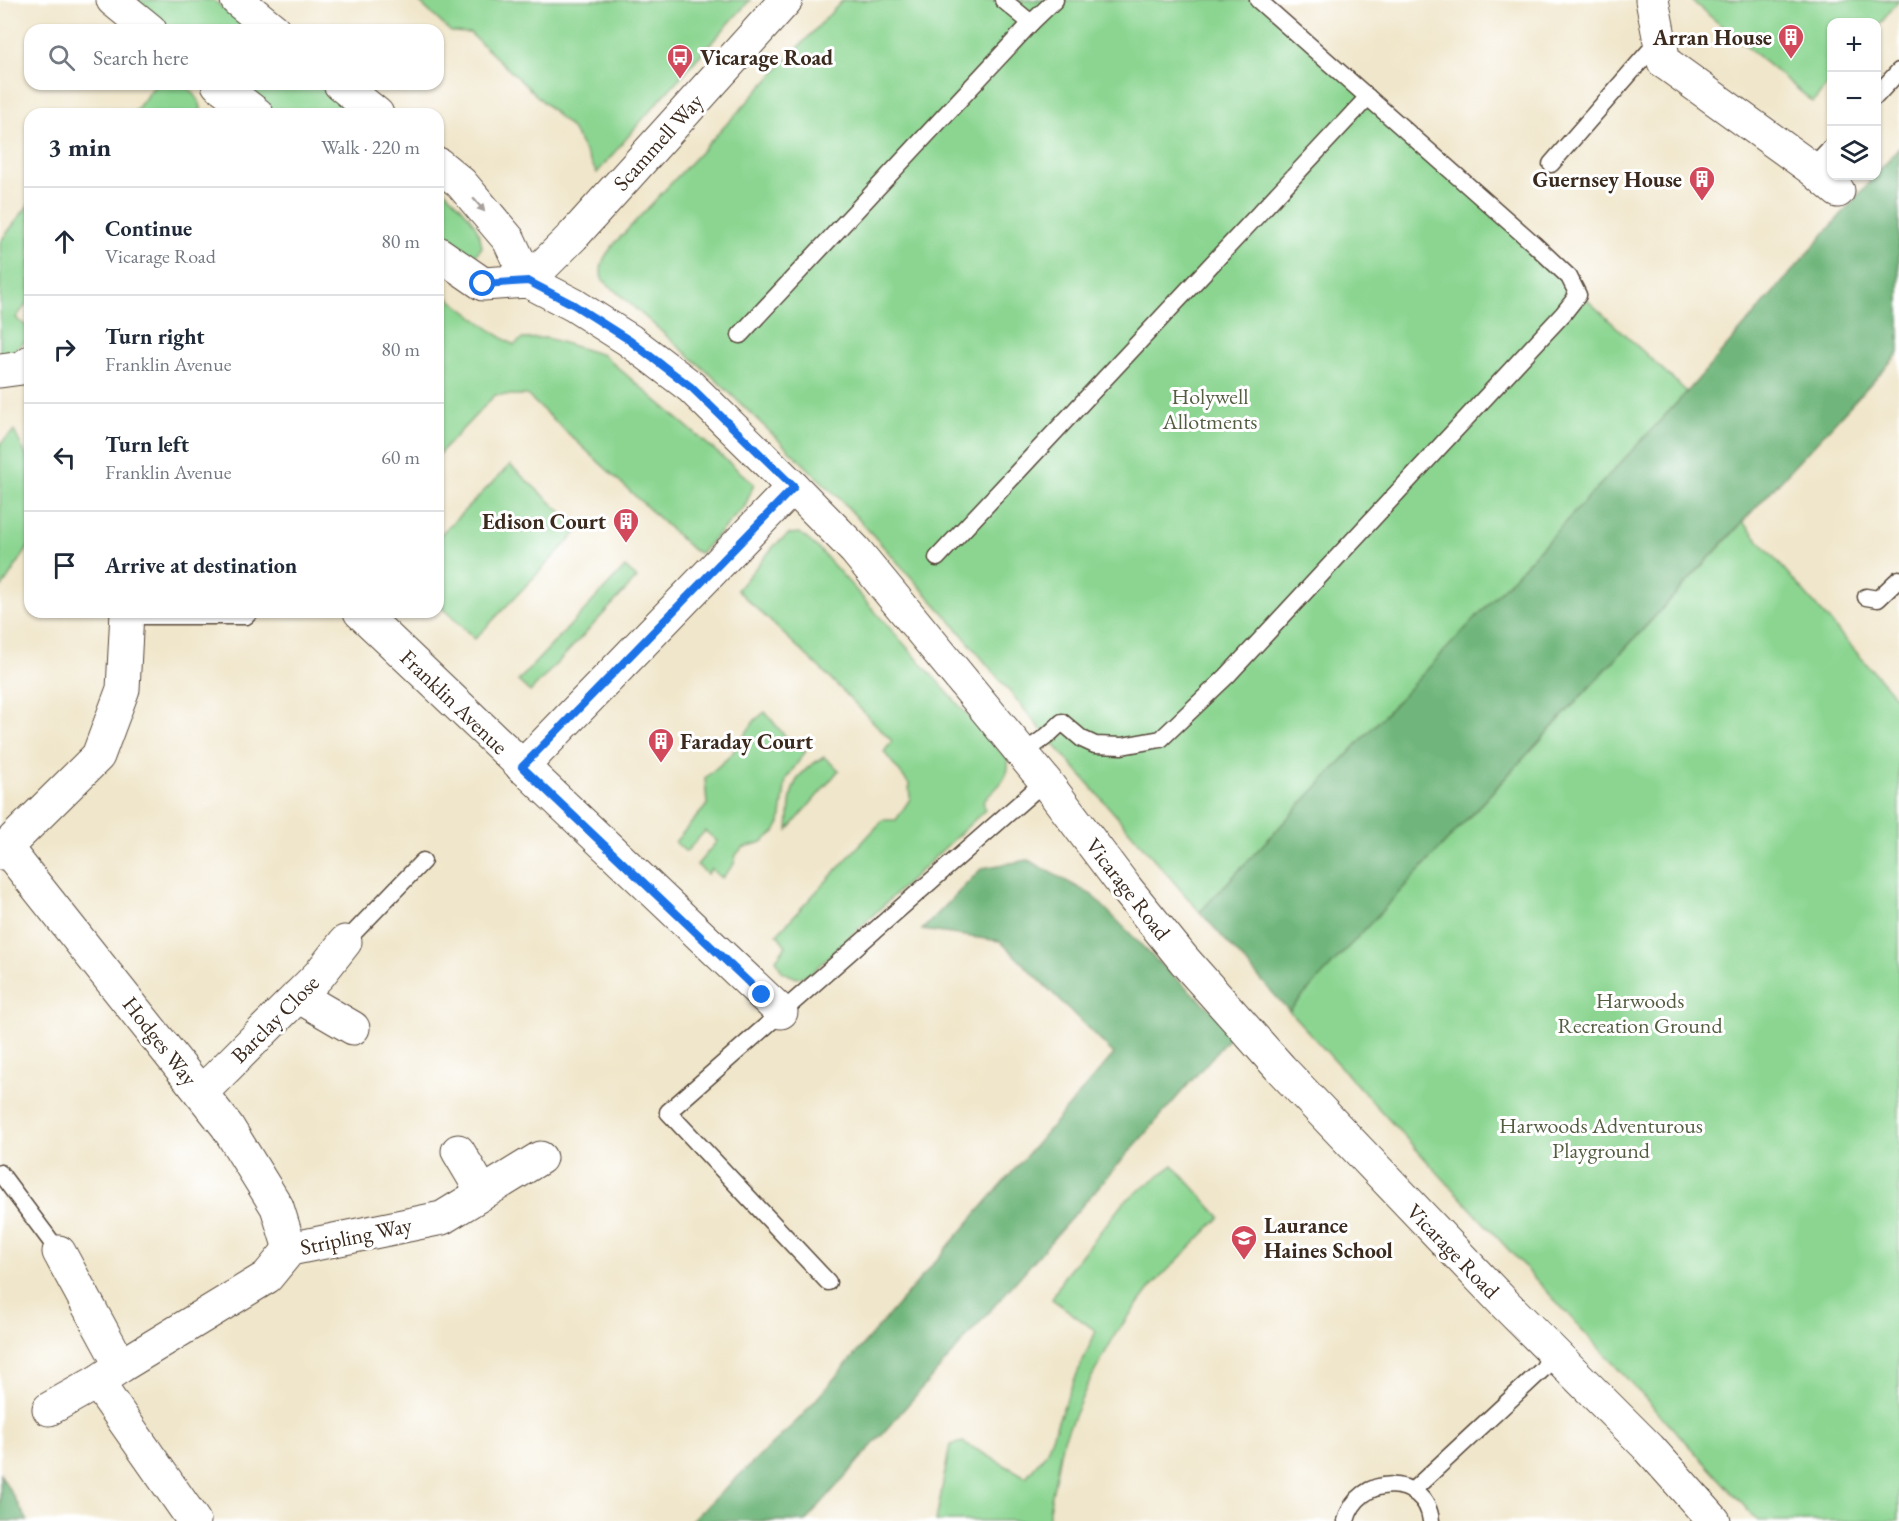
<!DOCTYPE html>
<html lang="en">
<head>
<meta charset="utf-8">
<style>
	:root { --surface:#fff; --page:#f2f2f3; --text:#1f2937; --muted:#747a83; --line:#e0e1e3 }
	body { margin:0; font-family:"EB Garamond",serif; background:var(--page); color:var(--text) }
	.controls { position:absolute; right:18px; top:18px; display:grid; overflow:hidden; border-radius:12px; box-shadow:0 2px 4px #0004 }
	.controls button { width:54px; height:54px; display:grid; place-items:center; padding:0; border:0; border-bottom:2px solid var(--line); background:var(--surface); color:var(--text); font:30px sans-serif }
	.stop { position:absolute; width:18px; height:18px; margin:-14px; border:4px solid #1a73e8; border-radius:50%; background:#fff }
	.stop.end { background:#1a73e8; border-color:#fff; box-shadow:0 2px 6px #0008 }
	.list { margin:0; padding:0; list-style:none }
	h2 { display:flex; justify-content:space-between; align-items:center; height:78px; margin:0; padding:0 24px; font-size:26px }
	h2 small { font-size:20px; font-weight:400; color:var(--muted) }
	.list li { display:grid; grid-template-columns:39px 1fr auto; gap:18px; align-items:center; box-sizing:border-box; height:108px; padding:0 24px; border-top:2px solid var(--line) }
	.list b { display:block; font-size:22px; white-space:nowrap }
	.list p { margin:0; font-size:20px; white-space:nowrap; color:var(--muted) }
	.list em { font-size:20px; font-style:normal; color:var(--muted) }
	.icon { flex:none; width:33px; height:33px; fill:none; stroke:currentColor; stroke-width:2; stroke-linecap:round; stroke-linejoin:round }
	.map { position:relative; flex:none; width:1899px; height:1521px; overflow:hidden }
	.search { position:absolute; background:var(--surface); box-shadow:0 2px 4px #0004; left:24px; top:24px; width:420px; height:66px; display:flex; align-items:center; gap:15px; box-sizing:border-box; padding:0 21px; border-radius:18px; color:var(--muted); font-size:22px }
	.panel { position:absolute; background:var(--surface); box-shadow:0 2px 4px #0004; left:24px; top:108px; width:420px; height:510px; border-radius:18px }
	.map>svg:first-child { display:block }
	.green { fill:#8bd591; stroke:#638058; stroke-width:1.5 }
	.forest { fill:#70b67b; stroke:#56704c; stroke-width:1.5 }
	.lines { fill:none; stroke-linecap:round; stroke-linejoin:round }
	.service-casing { stroke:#564638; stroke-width:19 }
	.minor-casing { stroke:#564638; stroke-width:35 }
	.service { stroke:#fff; stroke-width:16 }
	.minor { stroke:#fff; stroke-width:33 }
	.oneway { fill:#a79f9a }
	.route { stroke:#1a73e8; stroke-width:8 }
	.labels { text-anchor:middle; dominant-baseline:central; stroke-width:6; stroke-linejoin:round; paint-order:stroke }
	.poi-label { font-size:22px; font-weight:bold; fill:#3b2a1e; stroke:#fff; text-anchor:end }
	.street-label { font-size:22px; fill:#3b2a1e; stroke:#fff }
	.park-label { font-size:22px; fill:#535d40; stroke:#fff }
</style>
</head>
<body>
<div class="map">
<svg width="1899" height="1521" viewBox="0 0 1899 1521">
	<rect width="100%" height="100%" fill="#fff"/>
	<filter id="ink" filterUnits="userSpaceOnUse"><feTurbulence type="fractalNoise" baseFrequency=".0167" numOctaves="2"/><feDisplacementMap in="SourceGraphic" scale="12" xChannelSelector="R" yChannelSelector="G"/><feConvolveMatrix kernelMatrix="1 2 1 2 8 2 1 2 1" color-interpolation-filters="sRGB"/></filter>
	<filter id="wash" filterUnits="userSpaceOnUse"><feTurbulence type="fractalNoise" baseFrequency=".008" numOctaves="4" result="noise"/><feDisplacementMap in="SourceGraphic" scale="24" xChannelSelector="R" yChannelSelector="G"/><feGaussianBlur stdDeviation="1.35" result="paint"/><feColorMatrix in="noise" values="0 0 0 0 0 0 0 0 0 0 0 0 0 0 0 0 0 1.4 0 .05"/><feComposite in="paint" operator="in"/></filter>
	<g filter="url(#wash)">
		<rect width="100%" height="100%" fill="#f0e6cb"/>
		<g class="green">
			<path d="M128 0H213L243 23 239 30H167Z"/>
			<path d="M417 0H750L648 113 597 173 572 129 470 33 451 32Z"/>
			<path d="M843 0H1262L1687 392 1200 912 1039 727 950 620 842 501 712 376 602 279C598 264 606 254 616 242Z"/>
			<path d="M1695 0H1899L1877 28 1876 22H1832L1831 81 1813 102 1693 2Z"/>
			<path d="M156 84C174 84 189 82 198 100 201 105 202 108 201 114H133Z"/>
			<path d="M237 84H317L354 114H276Z"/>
			<path d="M438 184C456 203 479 219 482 247L472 260 438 245Z"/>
			<path d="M30 203V299L16 318 30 329V338L5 357 0 358V242Z"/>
			<path d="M438 290 496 334 514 345 522 339 547 338 603 355 754 484 745 506 700 553 693 550 527 395H495L438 455Z"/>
			<path d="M14 431 30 463V545L2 587 0 585V444Z"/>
			<path d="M510 465 580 529 475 639 438 604V537Z"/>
			<path d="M1743 522 1899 701V1521H1758L1289 1011Z"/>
			<path d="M800 533 819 549 1008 760C1011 778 995 789 983 801L985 810 810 974 797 978 782 972 776 959 786 946 777 934 883 820H896L910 799 909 784 884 752 892 741 822 670 737 590 775 545 789 534Z"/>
			<path d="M625 567 637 578 530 692 518 681Z"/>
			<path d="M765 712 784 735 806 751 786 779 780 823 775 832 762 842 742 848 736 855 734 864 722 878 711 869 707 874 697 865 717 841 705 831 686 852 675 842 707 805 705 778 731 755 755 720Z"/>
			<path d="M824 757 839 770 788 830C791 793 788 777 824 757Z"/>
			<path d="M1173 1165 1220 1217 1149 1289 1116 1333 1087 1386 1062 1444 1049 1510V1521H936L950 1445 963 1442 1026 1477 1046 1453 1069 1392 1096 1331 1052 1299 1063 1278 1124 1202Z"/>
		</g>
		<g class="forest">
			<path d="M1899 148V353L1289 1011 1200 912 1687 392Z"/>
			<path d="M1028 860 1092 895 1160 964 1235 1031 806 1521H691L801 1417 1114 1054 1000 941 922 930 982 868Z"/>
			<path d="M0 1474 28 1521H0Z"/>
		</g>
	</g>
	<g filter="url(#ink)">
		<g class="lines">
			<g class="service-casing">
				<g id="service">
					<path d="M1003 0 1031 23 1055 0"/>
					<path d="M1876 96 1899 71"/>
					<path d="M1551 164 1659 40"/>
					<path d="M1811 168 1832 146"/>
					<path d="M740 335 1031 23"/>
					<path d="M937 558 1368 97"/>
					<path d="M1866 597 1878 599 1899 579"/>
					<path d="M128 616H246L250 612"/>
					<path d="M1022 754 1047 736 1062 722 1082 739 1095 745 1122 746 1161 739 1227 676 1563 314 1578 295 1569 277 1534 244 1258 0"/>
					<path d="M345 942 423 861"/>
					<path d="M0 1173 59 1252"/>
					<path d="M828 1282 668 1112 1045 781"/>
					<path d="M1412 1491 1543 1369 1552 1353"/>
					<path d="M1346 1521C1358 1473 1426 1474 1431 1521"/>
				</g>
			</g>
			<g class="minor-casing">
				<g id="minor">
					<path d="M113 0 150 30"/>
					<path d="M237 0 274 30"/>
					<path d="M1652 0 1664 62 1811 168 1838 191"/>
					<path d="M218 84 257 114"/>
					<path d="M340 84 377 114"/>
					<path d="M438 164 461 183 509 240 528 281"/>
					<path d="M438 253 483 284 528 281 574 305 629 340 691 387 793 487 855 550 1045 781 1125 887 1184 960 1281 1069 1506 1305 1649 1448 1714 1521"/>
					<path d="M528 281 573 236 786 0"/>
					<path d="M0 371 22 368 30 362"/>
					<path d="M360 612 781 1012"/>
					<path d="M522 767 793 487"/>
					<path d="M6 848 227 1126 277 1207 290 1249"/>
					<path d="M0 853 98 756 123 689 127 612"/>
					<path d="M298 996 353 1028"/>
					<path d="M201 1093 319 975 345 942"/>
					<path d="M458 1151 483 1193"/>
					<path d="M59 1252 121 1366"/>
					<path d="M97 1382 194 1521"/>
					<path d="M49 1409 97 1382 121 1366 267 1277 290 1249 442 1218 540 1158"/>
				</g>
			</g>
			<use href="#service" class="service"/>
			<use href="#minor" class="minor"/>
		</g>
		<defs><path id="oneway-solid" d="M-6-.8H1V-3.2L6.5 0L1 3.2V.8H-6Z" transform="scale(1.5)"/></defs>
		<use class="oneway" href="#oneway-solid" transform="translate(479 205) rotate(50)"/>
	</g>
	<g class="lines" filter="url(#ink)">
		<path class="route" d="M483 284 528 281 574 305 629 340 691 387 794 487 522 767 762 995"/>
	</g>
	<defs>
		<g id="building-pin" transform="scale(1.35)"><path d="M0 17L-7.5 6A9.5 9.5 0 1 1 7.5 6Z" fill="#d1495b" stroke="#fff"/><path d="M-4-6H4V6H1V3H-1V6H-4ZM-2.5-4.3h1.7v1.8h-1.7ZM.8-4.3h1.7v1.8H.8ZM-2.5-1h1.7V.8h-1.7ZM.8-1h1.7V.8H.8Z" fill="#fff"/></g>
		<g id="bus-pin" transform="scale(1.35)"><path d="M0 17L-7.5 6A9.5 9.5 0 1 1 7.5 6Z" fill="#d1495b" stroke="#fff"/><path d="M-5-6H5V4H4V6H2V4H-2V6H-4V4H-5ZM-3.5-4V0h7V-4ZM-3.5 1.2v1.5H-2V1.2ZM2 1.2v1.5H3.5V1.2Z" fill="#fff"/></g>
		<g id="school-pin" transform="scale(1.35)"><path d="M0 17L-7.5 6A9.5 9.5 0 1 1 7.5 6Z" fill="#d1495b" stroke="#fff"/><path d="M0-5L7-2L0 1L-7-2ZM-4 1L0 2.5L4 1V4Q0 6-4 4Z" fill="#fff"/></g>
	</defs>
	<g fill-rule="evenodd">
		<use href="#building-pin" x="1791" y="37"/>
		<use href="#bus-pin" x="680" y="57"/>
		<use href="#building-pin" x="1702" y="179"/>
		<use href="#building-pin" x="626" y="521"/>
		<use href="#building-pin" x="661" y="741"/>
		<use href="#school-pin" x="1244" y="1238"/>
	</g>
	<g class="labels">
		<g class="poi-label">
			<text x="1772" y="37">Arran House</text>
			<text x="700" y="57" text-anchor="start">Vicarage Road</text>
			<text x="1682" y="179">Guernsey House</text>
			<text x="606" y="521">Edison Court</text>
			<text x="680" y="741" text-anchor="start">Faraday Court</text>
			<text x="1264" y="1225" text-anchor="start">Laurance<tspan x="1264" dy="25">Haines School</tspan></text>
		</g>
		<g class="street-label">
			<text transform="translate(658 142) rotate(-48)">Scammell Way</text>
			<text transform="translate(454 702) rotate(44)">Franklin Avenue</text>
			<text transform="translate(1128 889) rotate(52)">Vicarage Road</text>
			<text transform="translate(275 1019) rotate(-45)">Barclay Close</text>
			<text transform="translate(160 1041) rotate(52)">Hodges Way</text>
			<text transform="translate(356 1236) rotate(-12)">Stripling Way</text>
			<text transform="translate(1453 1251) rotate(46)">Vicarage Road</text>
		</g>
		<g class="park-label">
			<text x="1210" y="396">Holywell<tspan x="1210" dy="25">Allotments</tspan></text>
			<text x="1640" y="1000">Harwoods<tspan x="1640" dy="25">Recreation Ground</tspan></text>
			<text x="1601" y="1125">Harwoods Adventurous<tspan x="1601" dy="25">Playground</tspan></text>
		</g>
	</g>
</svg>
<div class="controls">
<button>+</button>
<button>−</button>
<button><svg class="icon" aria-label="layers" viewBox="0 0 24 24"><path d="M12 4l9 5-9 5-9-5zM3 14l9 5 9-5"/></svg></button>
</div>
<div class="stop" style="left:483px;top:284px"></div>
<div class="stop end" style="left:762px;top:995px"></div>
<div class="search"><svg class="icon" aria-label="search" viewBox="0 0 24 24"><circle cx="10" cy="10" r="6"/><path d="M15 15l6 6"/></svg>Search here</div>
<section class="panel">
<h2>3 min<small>Walk · 220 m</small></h2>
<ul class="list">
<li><svg class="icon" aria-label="ahead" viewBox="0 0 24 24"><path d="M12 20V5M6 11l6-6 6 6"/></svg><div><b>Continue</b><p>Vicarage Road</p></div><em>80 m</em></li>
<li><svg class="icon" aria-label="right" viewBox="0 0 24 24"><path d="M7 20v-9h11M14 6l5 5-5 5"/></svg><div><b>Turn right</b><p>Franklin Avenue</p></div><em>80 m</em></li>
<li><svg class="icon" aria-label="left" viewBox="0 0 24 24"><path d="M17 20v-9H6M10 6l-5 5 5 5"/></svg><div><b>Turn left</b><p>Franklin Avenue</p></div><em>60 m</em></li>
<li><svg class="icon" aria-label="arrive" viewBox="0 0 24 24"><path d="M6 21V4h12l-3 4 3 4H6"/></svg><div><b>Arrive at destination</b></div></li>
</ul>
</section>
</div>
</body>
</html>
